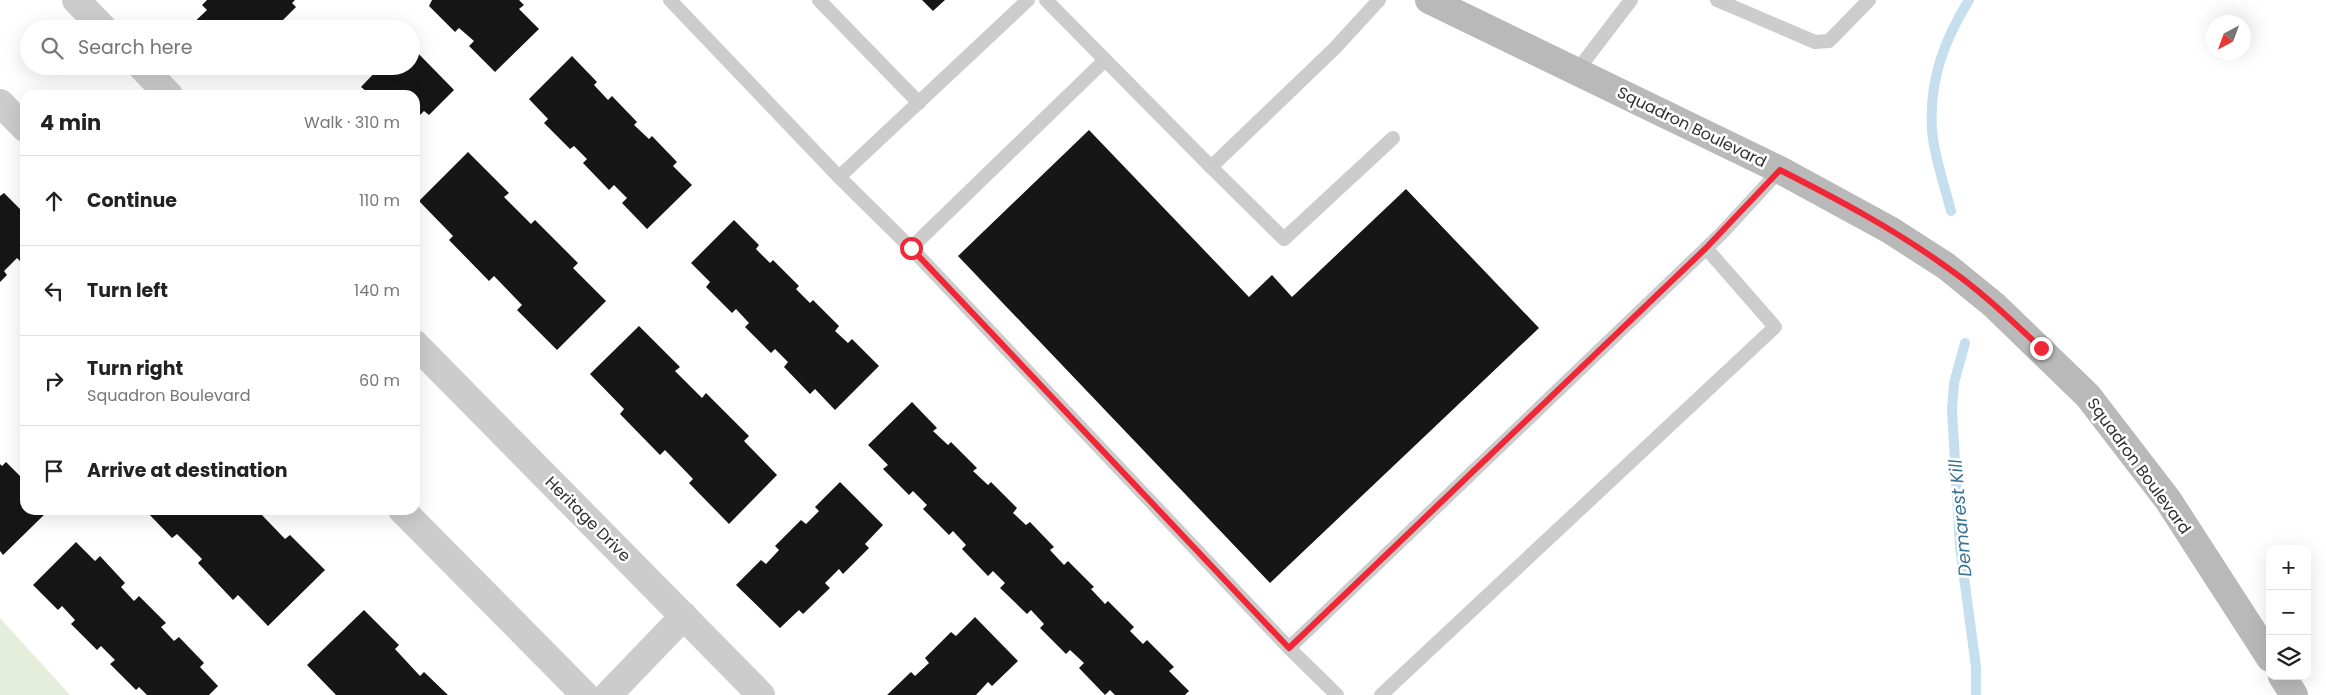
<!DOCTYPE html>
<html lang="en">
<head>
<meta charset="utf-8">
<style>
	:root { --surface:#fff; --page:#f2f2f2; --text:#222; --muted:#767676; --line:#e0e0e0 }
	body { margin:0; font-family:Poppins,sans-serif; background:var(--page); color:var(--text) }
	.controls { position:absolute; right:15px; bottom:15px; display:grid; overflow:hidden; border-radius:10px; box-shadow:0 5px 20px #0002 }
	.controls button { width:45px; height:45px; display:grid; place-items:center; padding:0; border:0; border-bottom:1px solid var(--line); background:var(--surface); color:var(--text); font:25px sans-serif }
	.compass { position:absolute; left:2206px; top:15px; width:45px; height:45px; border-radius:50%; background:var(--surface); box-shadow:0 5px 20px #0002; rotate:221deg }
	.stop { position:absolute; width:15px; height:15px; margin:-11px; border:4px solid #f02736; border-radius:50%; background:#fff }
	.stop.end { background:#f02736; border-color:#fff; box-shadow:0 1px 5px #0008 }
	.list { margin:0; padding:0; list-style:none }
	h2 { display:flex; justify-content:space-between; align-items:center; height:65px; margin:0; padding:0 20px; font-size:21px }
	h2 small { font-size:16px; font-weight:400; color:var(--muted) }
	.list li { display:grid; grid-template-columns:32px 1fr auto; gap:15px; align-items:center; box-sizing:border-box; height:90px; padding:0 20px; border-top:1px solid var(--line) }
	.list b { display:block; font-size:19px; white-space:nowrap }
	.list p { margin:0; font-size:16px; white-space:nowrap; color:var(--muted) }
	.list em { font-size:16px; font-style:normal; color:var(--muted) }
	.icon { flex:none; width:28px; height:28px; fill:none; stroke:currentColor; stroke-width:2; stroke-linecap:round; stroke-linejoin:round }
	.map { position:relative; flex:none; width:2326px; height:695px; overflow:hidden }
	.search { position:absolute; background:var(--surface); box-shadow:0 5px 20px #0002; left:20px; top:20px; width:400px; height:55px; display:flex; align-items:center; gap:12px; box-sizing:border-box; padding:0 18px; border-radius:28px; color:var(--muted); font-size:19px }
	.panel { position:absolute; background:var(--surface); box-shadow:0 5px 20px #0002; left:20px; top:90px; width:400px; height:425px; border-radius:15px }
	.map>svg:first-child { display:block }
	.green { fill:#e5eddb }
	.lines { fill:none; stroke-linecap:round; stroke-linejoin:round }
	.stream { stroke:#c6dfee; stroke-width:10 }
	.building { fill:#161616 }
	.lane { stroke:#ccc; stroke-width:14 }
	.street { stroke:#ccc; stroke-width:28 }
	.secondary { stroke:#b9b9b9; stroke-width:28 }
	.route { stroke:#f02736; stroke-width:6 }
	.labels { text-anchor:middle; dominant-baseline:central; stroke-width:5; stroke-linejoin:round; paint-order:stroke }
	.street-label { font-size:16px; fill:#2f2f2f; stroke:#fff }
	.water-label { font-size:18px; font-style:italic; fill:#377296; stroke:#fff }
</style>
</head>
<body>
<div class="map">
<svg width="2326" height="695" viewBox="0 0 2326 695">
	<rect width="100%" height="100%" fill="#fff"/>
	<path class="green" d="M0 618 70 695H0Z"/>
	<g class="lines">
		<g class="stream">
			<path d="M1951 211C1945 187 1933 153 1932 129 1929 81 1944 40 1969 0"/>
			<path d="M1965 343 1954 383 1952 410 1960 547 1976 667V695"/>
		</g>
	</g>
	<g class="building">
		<path d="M207 0H295L292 3 296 7 274 29H187L207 10 202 5Z"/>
		<path d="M432 0H519L524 5 519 9 539 29 495 72 469 46 474 41 459 28 455 32 429 6Z"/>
		<path d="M922 0H945L933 11Z"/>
		<path d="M411 46 454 90 429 115 424 111 415 120V95H362L366 91 361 87 381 66H411Z"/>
		<path d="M572 56 597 82 594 85 608 100 612 96 637 122 634 125 649 139 652 136 677 162 673 166 692 185 647 229 622 203 627 198 614 185 609 190 583 163 587 159 574 146 570 149 544 123 548 119 529 99Z"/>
		<path d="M1089 130 1249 297 1272 275 1292 297 1406 189 1539 328 1270 583 958 256Z"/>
		<path d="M468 152 509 193 504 197 531 224 535 220 578 263 573 268 606 301 557 350 517 310 522 305 494 276 489 281 449 240 453 236 419 201Z"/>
		<path d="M4 193 25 214V258L21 262 17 258 4 271 7 275 0 282V196Z"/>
		<path d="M734 220 759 245 756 249 770 263 773 260 799 286 796 289 810 303 813 300 839 326 835 331 848 343 852 339 879 366 835 410 815 389 810 394 784 367 788 362 775 349 771 353 745 327 749 323 736 309 732 313 706 287 710 282 691 263Z"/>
		<path d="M639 326 680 367 675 371 702 398 706 393 749 436 744 441 777 475 729 524 689 483 693 479 665 450 660 455 620 414 624 409 590 374Z"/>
		<path d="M912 402 937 428 933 431 948 445 951 442 977 468 973 471 988 485 991 482 1017 508 1013 513 1026 525 1030 522 1054 547 1050 550 1064 565 1068 561 1094 587 1091 589 1105 604 1108 601 1134 627 1130 631 1143 644 1147 640 1174 667 1169 671 1189 691 1185 695H1115L1110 690 1105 695 1079 668 1084 663 1070 650 1066 654 1040 628 1044 624 1031 610 1027 614 1000 588 1005 583 993 571 988 576 962 549 966 545 953 531 949 535 923 509 927 505 913 491 909 495 883 469 888 465 868 445Z"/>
		<path d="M6 462 25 481V510H45L47 512 3 555 0 551V464L2 466Z"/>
		<path d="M840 482 883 525 865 544 869 548 843 574 839 569 825 583 830 588 803 614 799 610 780 628 736 585 761 560 766 564 779 550 775 546 801 520 806 524 819 511 815 507Z"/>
		<path d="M145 510H264L260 513 285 539 290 535 325 570 268 626 238 595 233 600 198 563 202 559 177 534 172 538Z"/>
		<path d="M76 542 95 561 100 556 125 583 121 587 134 601 139 596 166 623 161 627 174 641 179 637 204 663 200 667 218 686 209 695H147L139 687 136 690 110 664 115 660 101 646 97 650 71 624 75 620 62 606 58 610 33 585Z"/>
		<path d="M364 610 399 645 395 649 420 676 424 672 448 695H336L307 665Z"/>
		<path d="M975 617 1018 661 992 686 988 682 976 695H887L911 672 915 676 929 663 925 658 951 632 956 636Z"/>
	</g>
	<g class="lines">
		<g class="lane">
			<path d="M670 0 839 177 911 248 1289 648 1721 234 1780 170"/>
			<path d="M819 0 919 103"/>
			<path d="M1046 0 1211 167 1335 48 1379 0"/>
			<path d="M1717 0 1815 42 1829 41 1869 0"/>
			<path d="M1576 72 1631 0"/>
			<path d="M1211 167 1284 239 1393 138"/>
			<path d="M839 177 1028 0"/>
			<path d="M911 248 1105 60"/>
			<path d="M1289 648 1337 695"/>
			<path d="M1381 695 1775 327 1706 248"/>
		</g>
		<g class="street">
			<path d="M76 0 104 29"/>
			<path d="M141 66 169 95"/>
			<path d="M0 103 25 128"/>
			<path d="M415 344 761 695"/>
			<path d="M402 510 585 695"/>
			<path d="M608 695 684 616"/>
		</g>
		<g class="secondary">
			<path d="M1429 0 1780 170 1890 230 1946 266 1994 305 2088 396 2168 500 2270 658"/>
			<path d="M2282 676 2294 695"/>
		</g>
	</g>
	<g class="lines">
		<path class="route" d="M911 248 1289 648 1706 248 1780 170C1837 199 1894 229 1945 266 1980 290 2010 319 2041 348"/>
	</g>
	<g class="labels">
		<g class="street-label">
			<text transform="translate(1692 127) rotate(26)">Squadron Boulevard</text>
			<text transform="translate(2139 466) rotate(54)">Squadron Boulevard</text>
			<text transform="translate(588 519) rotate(45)">Heritage Drive</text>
		</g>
		<g class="water-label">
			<text transform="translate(1960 518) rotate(-95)">Demarest Kill</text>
		</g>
	</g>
</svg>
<div class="controls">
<button>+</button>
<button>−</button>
<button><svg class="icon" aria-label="layers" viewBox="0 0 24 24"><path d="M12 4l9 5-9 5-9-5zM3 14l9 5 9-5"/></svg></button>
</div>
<svg class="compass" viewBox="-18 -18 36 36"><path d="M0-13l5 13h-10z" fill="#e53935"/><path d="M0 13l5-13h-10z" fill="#767676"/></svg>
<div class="stop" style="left:911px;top:248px"></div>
<div class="stop end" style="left:2041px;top:348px"></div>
<div class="search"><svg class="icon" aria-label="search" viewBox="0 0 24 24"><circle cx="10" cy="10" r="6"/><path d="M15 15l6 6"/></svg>Search here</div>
<section class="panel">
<h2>4 min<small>Walk · 310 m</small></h2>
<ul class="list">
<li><svg class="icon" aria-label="ahead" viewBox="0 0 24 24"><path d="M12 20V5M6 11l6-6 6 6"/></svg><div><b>Continue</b></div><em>110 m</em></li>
<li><svg class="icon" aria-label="left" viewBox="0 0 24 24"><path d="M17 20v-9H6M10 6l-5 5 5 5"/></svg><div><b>Turn left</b></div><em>140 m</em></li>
<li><svg class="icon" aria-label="right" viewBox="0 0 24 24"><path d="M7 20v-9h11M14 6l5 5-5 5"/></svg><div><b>Turn right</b><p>Squadron Boulevard</p></div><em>60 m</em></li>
<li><svg class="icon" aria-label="arrive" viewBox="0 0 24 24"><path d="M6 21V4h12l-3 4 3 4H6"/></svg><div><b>Arrive at destination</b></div></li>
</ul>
</section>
</div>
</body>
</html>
